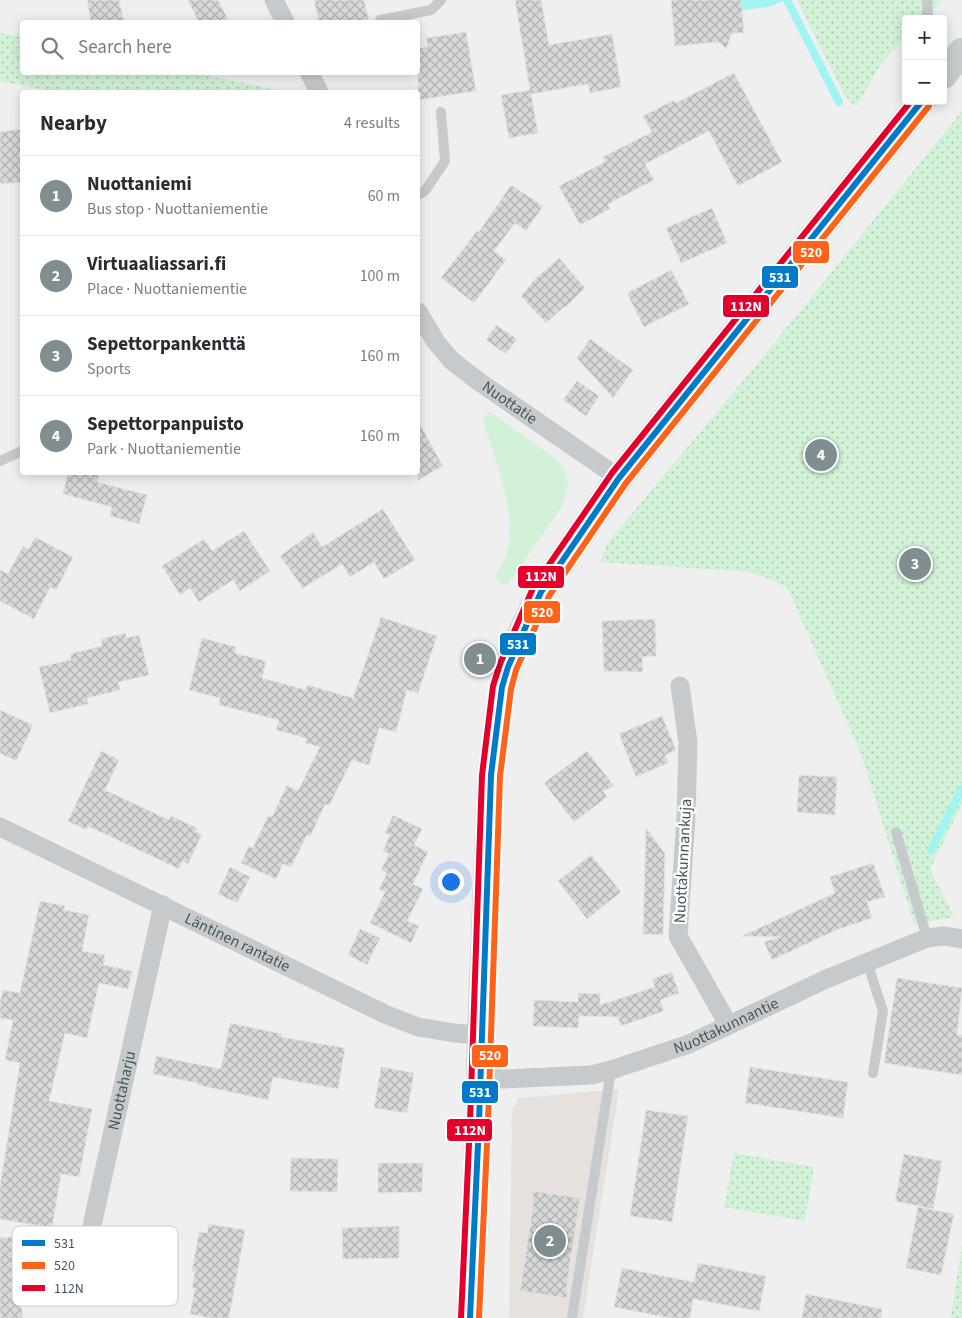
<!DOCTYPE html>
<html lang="en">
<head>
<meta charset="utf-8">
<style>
	:root { --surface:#fff; --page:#f2f2f3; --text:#2b2b33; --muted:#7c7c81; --line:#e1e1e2; --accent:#808d91 }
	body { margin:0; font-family:"Source Sans 3",sans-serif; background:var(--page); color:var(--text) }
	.controls { position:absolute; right:15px; top:15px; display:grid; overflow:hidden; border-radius:5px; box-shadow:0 2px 12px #0003 }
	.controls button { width:45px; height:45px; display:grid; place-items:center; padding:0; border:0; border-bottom:1px solid var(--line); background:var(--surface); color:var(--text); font:25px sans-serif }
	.you { position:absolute; left:450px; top:881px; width:18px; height:18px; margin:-12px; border:4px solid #fff; border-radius:50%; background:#1a73e8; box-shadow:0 0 0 8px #1a73e833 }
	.badge { display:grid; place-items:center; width:32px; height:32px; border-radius:50%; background:var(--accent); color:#fff; font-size:16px; font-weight:700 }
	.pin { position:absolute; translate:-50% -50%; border:2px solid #fff; box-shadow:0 1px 5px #0006 }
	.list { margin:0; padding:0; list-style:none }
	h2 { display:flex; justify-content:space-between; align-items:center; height:65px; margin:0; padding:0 20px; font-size:21px }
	h2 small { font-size:16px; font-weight:400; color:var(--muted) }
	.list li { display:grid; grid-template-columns:32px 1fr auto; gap:15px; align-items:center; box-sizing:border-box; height:80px; padding:0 20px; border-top:1px solid var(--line) }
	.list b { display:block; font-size:19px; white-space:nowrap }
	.list p { margin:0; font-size:16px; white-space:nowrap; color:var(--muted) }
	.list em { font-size:16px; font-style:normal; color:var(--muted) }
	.icon { flex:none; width:28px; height:28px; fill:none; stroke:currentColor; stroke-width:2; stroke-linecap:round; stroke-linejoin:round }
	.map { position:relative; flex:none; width:962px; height:1318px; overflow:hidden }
	.search { position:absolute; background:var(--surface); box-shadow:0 2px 12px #0003; left:20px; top:20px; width:400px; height:55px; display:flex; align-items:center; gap:12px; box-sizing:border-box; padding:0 18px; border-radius:5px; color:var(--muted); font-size:19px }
	.panel { position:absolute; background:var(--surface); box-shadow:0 2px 12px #0003; left:20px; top:90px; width:400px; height:385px; border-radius:5px }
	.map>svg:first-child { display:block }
	.commercial { fill:#e6e1dc }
	.grass { fill:#d1f2d6 }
	.park { fill:url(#park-dots) }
	.water { fill:#a2f4f2 }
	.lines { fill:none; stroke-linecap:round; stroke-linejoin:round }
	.stream { stroke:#a2f4f2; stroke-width:8 }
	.building { fill:url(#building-cross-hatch); stroke:#e1e2e2 }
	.lane { stroke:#c6cacc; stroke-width:10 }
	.street { stroke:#c6cacc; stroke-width:19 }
	.secondary { stroke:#c6cbce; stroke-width:28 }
	.bus-1-casing { stroke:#fff; stroke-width:10 }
	.bus-2-casing { stroke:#fff; stroke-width:10 }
	.bus-3-casing { stroke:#fff; stroke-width:10 }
	.bus-1 { stroke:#007ac9; stroke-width:6 }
	.bus-2 { stroke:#ff6319; stroke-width:6 }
	.bus-3 { stroke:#e4002b; stroke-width:6 }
	.labels { text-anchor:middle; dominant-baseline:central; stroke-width:4.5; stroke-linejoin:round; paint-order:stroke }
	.street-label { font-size:16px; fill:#44585e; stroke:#fff }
	.key { fill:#fff; stroke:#c7cdcf; stroke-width:1 }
	.key-label { font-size:14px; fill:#44585e }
	.line-badge { stroke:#fff; stroke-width:2 }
	.badge-label { font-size:14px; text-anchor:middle; font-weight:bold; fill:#fff }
</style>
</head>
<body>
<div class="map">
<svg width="962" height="1318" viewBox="0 0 962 1318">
	<defs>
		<pattern id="park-dots" width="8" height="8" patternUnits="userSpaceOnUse" patternTransform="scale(1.25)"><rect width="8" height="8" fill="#d1f2d6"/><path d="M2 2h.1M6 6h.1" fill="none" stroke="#abc7b1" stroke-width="1.8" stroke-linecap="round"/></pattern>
		<pattern id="building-cross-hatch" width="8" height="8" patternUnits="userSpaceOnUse" patternTransform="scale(1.25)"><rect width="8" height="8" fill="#d7d8d9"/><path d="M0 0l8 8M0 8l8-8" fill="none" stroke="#b0b2b3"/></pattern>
	</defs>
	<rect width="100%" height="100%" fill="#f0efef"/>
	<path class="commercial" d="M619 1089 583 1318H509L512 1109 519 1098Z"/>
	<path class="grass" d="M490 411 557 460 566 472 568 482 563 505 508 584 503 585 495 577C501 566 508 554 509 542 513 501 495 460 483 422L484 419Z"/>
	<g class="park">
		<path d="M797 0H943L924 19H906V36L881 64 856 107 845 96Z"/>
		<path d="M0 33 22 37V72L194 73 288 92H55L0 81Z"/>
		<path d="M962 111V804L930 869 954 917 914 924 861 754 787 587 752 572 600 562 608 542 754 368Z"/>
		<path d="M734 1153 814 1167 805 1221 724 1207Z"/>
		<path d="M962 1243V1318H951Z"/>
	</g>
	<path class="water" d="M727 0H785L769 7 728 12Z"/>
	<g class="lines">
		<g class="stream">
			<path d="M787 0 839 102"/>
			<path d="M931 850 962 789"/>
		</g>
	</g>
	<g class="building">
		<path d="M87 0H119L124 22H91Z"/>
		<path d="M188 0H218L229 22H199Z"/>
		<path d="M314 0H364L369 22H319Z"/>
		<path d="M515 0H541L549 45 612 34 621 87 590 93 588 84 531 94 538 133 509 138 501 95 530 90Z"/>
		<path d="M671 0H741L744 33H732L726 49 719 42 675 46Z"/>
		<path d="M466 32 476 91 418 100V48L428 47 426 38Z"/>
		<path d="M734 73 782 162 738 186 709 131 645 164 654 180 608 204 610 209 580 225 559 186 605 162 603 157 652 132 643 116 674 100 676 103Z"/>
		<path d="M22 129V182L0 184V132Z"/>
		<path d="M511 185 543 206 526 231 515 223 494 251 506 260 474 303 441 278 477 231 479 232Z"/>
		<path d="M712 208 727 243 681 263 666 228Z"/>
		<path d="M559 258 585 288 566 307 565 306 546 323 521 296 535 279Z"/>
		<path d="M671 270 689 304 644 327 627 293Z"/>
		<path d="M496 325 517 339 506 354 486 340Z"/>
		<path d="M590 339 633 370 613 398 577 358Z"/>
		<path d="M577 381 599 396 586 416 563 400Z"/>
		<path d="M418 421 443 466 418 480Z"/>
		<path d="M68 472H100L97 482 147 495 139 524 110 516 112 507 63 494Z"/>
		<path d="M383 509 415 560 384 579 374 562 350 577 342 564 303 588 280 556 313 532 322 547Z"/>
		<path d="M244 531 270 571 240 591 233 580 199 602 190 588 180 595 162 566 204 539 212 551Z"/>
		<path d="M35 537 73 557 56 590 50 587 34 619 0 601V570L8 574 23 546 29 549Z"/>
		<path d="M381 617 437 636 418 693 407 690 396 732 379 728 369 765 352 760 329 806 325 804 310 837 307 835 291 867 283 864 276 879 241 863 249 846 253 848 268 816 272 817 287 785 298 791 320 747 305 743 306 738 276 730 279 720 219 705 220 698 189 690 202 638 236 647 235 653 266 661 262 678 306 690 307 685 353 698Z"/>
		<path d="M655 619 656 656 642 657 643 672 604 671 602 621Z"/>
		<path d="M125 633 126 638 139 635 149 675 118 682 120 690 87 698 88 704 50 713 39 667 71 660 70 654 102 646 101 639Z"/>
		<path d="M0 710 33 725 16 761 0 753Z"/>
		<path d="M662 716 676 750 665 755 668 763 636 777 619 734Z"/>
		<path d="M101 751 119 760 105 790 169 820 171 816 197 828 196 832 202 834 188 864 182 861 179 869 88 826 86 830 68 821Z"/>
		<path d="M587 751 614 786 603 791 607 797 574 822 544 783Z"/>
		<path d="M799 775 837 777 835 815 797 812Z"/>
		<path d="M393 815 422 829 414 845 428 852 413 884 423 889 407 921 419 926 411 943 370 923 385 892 379 889 387 873 381 870 389 854 383 851 390 835 385 833Z"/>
		<path d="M646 828 665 854 663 935 643 934Z"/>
		<path d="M591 855 621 892 587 919 558 881Z"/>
		<path d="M873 863 885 897 867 902 872 918 836 930 772 960 764 942 781 937 742 936 835 893 830 877Z"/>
		<path d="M230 867 250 877 237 903 218 894Z"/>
		<path d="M40 901 65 906 64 910 89 915 82 951 105 955 103 965 132 971 128 989 99 983 87 1038 65 1033 49 1101 92 1109 79 1177 61 1174 52 1228 0 1219V1186L20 1063 5 1060 13 1020 0 1018V1002L3 990 20 993Z"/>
		<path d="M360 929 380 938 367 965 348 955Z"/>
		<path d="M672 972 679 993 660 1000 664 1011 621 1026 618 1017 579 1016 578 1028 533 1026 534 1000 578 1002V993L600 994V1005L655 987 652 979Z"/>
		<path d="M897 978 962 988 957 1035H962V1075L884 1063Z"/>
		<path d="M230 1023 282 1034 281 1037 345 1048 338 1089 273 1077 268 1100 198 1085V1083L153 1074 156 1056 221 1069Z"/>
		<path d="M381 1067 414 1073 407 1113 374 1108Z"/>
		<path d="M750 1067 848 1082 843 1118 745 1103Z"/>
		<path d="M646 1110 688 1116 672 1222 630 1216Z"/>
		<path d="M904 1154 942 1161 933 1209 895 1201Z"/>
		<path d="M291 1158 338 1159 337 1192 290 1191Z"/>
		<path d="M378 1163H423L422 1192 378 1193Z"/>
		<path d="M533 1191 580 1198 567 1284V1298L520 1291 533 1207Z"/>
		<path d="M918 1207 954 1214 941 1275 906 1268Z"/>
		<path d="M209 1224 245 1230 229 1318H209L190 1314 195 1288H192L195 1272 192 1271 199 1232 207 1233Z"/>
		<path d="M399 1226V1258L343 1259 342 1228Z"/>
		<path d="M12 1237 14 1256 37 1253 40 1279 18 1283 23 1318H0V1238Z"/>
		<path d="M698 1263 766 1276 759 1311 693 1299 690 1318H670L614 1307 622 1268 694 1282Z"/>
		<path d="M806 1294 882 1309 881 1318H802Z"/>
	</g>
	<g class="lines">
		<g class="lane">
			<path d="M927 0 928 19"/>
			<path d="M380 20 431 10 441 0"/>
			<path d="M418 195 425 191 445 161 441 112"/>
			<path d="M0 461 22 451"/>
			<path d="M896 832 927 938"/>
			<path d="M867 962 883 1011 873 1073"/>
			<path d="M572 1318 611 1070"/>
		</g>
		<g class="street">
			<path d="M274 0 285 22"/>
			<path d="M309 72 319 92"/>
			<path id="s1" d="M418 312 436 342 451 360 478 381 619 478"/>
			<path d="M680 686 688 742 686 818 678 936 728 1024"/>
			<path id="s2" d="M0 827 387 1015 418 1027 454 1033 481 1035"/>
			<path id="s3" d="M481 1078 504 1079 591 1075 611 1070 689 1044 824 980 927 938 944 936 962 939"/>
			<path id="s4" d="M81 1275 163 905"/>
		</g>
		<g class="secondary">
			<path d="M943 75 962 52"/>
			<path d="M470 1318 479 1122 481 1035 491 775 502 687 508 667 520 637 541 592 619 478 922 101"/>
		</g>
		<g class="bus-1-casing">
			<path id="bus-1" d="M470 1318 479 1122 491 775 502 687 508 667 541 592 619 478 922 101"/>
		</g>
		<g class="bus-2-casing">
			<path id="bus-2" d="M479 1318 488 1122 500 776 511 689 516 670 549 596 626 483 929 106"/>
		</g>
		<g class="bus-3-casing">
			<path id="bus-3" d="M461 1318 470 1122 482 775 493 686 500 664 533 588 612 473 911 101"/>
		</g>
		<use href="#bus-1" class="bus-1"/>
		<use href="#bus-2" class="bus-2"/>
		<use href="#bus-3" class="bus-3"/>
	</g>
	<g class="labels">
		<g class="street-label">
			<text stroke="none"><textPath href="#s1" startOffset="131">Nuottatie</textPath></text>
			<text transform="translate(683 861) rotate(-87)">Nuottakunnankuja</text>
			<text stroke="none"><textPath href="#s2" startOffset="264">Läntinen rantatie</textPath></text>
			<text stroke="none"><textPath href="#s3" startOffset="254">Nuottakunnantie</textPath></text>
			<text stroke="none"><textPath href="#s4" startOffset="189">Nuottaharju</textPath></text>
		</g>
	</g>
	<rect x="12" y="1226" width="166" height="80" rx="8" class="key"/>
	<rect x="22" y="1240" width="23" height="6" fill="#007ac9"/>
	<rect x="22" y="1262" width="23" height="7" fill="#ff6319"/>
	<rect x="22" y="1285" width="23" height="6" fill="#e4002b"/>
	<g class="key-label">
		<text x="54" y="1248">531</text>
		<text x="54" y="1270">520</text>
		<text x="54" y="1293">112N</text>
	</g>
	<g class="line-badge">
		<rect x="792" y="240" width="38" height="24" rx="5" fill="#ff6319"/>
		<rect x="761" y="265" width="38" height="24" rx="5" fill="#007ac9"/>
		<rect x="722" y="294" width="48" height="24" rx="5" fill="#e4002b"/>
		<rect x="517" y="565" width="48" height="24" rx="5" fill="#e4002b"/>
		<rect x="523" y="600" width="38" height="24" rx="5" fill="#ff6319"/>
		<rect x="499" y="632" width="38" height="24" rx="5" fill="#007ac9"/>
		<rect x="471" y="1044" width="38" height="24" rx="5" fill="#ff6319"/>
		<rect x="461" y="1080" width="38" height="24" rx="5" fill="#007ac9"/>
		<rect x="446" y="1118" width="47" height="24" rx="5" fill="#e4002b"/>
	</g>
	<g class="badge-label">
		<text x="811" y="257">520</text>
		<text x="780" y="282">531</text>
		<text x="746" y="311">112N</text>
		<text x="541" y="581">112N</text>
		<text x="542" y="617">520</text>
		<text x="518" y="649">531</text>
		<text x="490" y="1060">520</text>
		<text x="480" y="1097">531</text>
		<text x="470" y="1135">112N</text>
	</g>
</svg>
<div class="controls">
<button>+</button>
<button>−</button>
</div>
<div class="you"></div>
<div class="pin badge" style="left:480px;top:659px">1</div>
<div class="pin badge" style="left:550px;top:1241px">2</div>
<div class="pin badge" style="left:915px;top:564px">3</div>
<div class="pin badge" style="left:821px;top:455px">4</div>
<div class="search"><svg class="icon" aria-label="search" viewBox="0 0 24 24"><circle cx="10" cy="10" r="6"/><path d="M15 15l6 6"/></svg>Search here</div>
<section class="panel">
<h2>Nearby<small>4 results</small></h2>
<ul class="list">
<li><span class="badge">1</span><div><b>Nuottaniemi</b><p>Bus stop · Nuottaniementie</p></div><em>60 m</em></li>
<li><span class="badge">2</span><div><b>Virtuaaliassari.fi</b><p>Place · Nuottaniementie</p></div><em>100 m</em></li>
<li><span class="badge">3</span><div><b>Sepettorpankenttä</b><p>Sports</p></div><em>160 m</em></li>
<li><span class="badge">4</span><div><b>Sepettorpanpuisto</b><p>Park · Nuottaniementie</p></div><em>160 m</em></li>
</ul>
</section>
</div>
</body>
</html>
